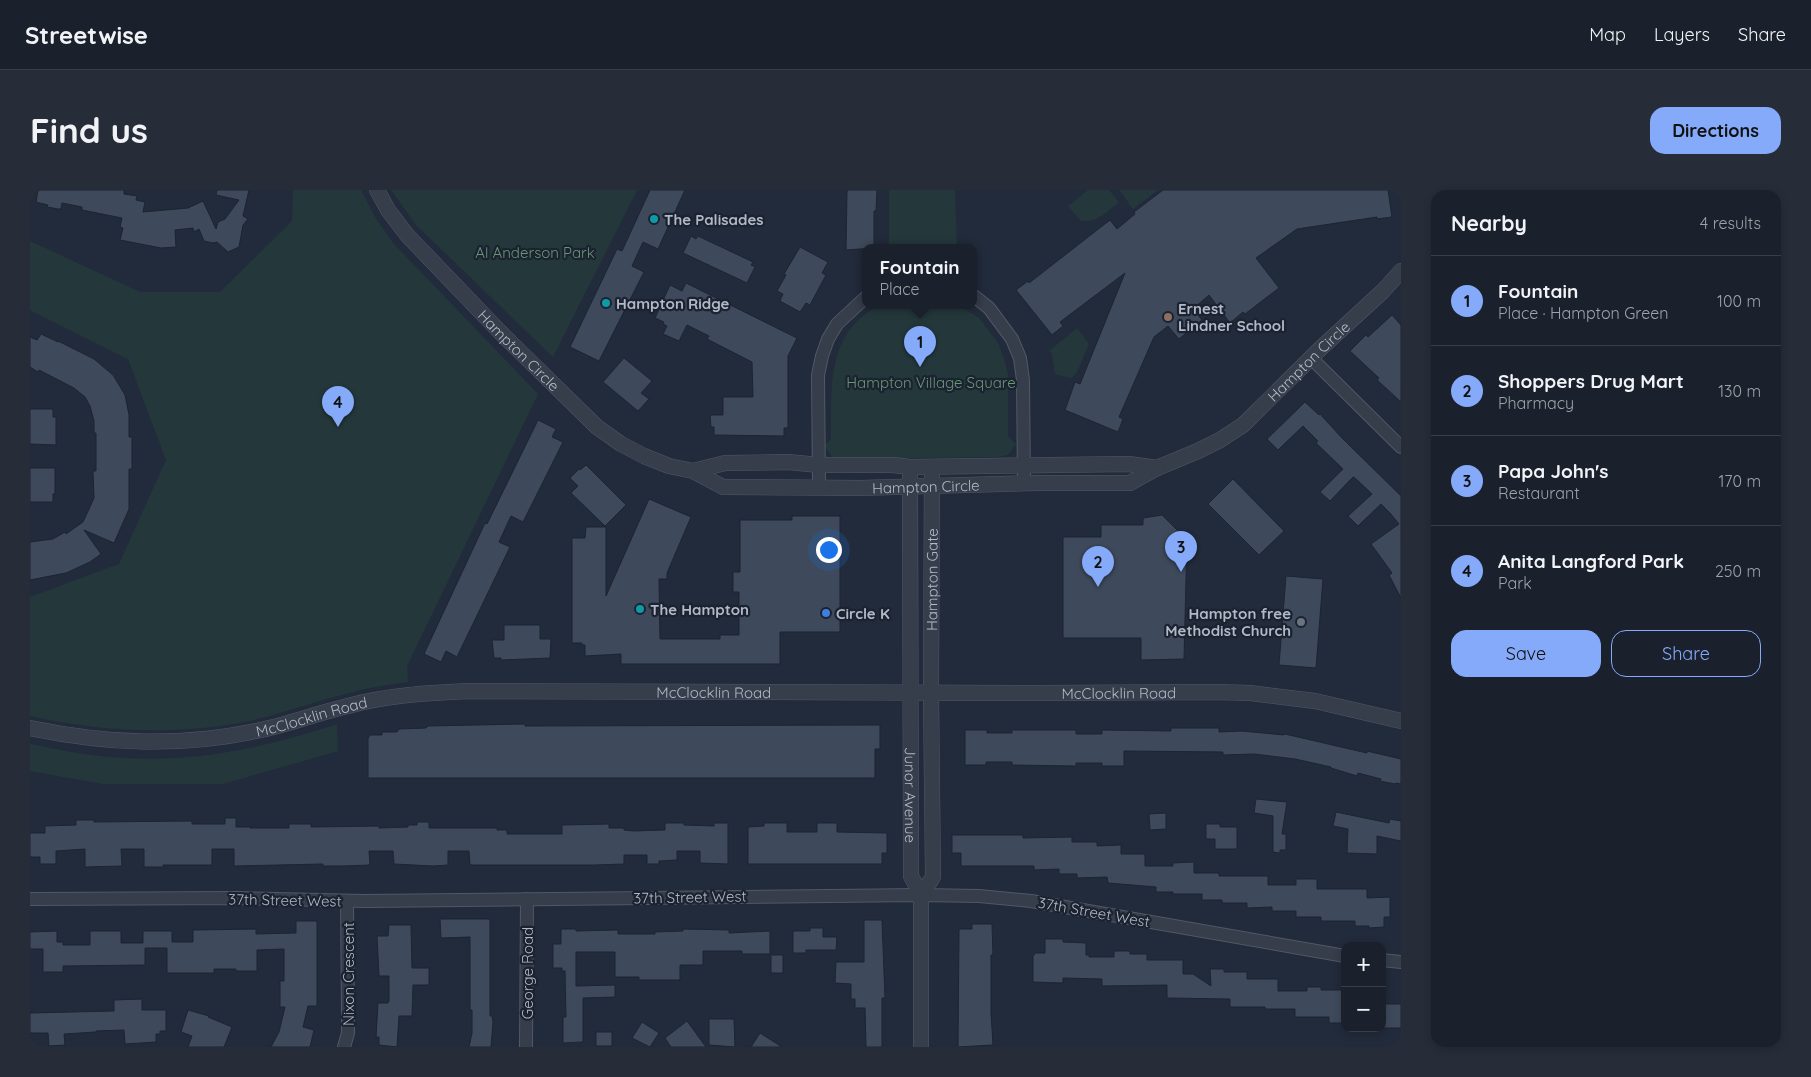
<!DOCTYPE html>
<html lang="en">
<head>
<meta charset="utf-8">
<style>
	:root { --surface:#1a202c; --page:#272d38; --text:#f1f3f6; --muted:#9fa3a9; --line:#383e48; --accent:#85aaf9 }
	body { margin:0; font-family:Quicksand,sans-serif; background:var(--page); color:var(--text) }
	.controls { position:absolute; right:15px; bottom:15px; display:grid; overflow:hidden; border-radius:10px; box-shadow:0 2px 8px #0003 }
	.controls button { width:45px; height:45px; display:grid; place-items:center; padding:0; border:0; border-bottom:1px solid var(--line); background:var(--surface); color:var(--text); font:25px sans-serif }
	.you { position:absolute; left:798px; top:359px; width:18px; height:18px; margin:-12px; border:4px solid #fff; border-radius:50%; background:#1a73e8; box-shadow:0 0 0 8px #1a73e833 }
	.badge { display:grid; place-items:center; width:32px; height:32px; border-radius:50%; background:var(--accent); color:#111; font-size:16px; font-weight:700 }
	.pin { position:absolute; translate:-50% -41px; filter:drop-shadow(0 1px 2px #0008) }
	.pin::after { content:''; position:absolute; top:26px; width:18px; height:15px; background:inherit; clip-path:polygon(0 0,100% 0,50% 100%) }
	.popup { position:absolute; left:832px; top:54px; width:115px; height:65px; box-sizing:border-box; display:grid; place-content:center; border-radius:10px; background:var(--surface); filter:drop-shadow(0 1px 4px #0005); font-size:16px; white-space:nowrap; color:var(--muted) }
	.popup b { font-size:19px; color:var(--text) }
	.popup::after { content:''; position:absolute; left:50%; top:100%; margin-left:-10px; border:10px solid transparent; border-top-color:var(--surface) }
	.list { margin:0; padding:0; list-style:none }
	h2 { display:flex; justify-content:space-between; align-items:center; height:65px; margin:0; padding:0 20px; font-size:21px }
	h2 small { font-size:16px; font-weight:400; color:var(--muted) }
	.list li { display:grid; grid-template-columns:32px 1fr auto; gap:15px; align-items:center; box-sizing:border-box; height:90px; padding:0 20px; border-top:1px solid var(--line) }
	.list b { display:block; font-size:19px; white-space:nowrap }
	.list p { margin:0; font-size:16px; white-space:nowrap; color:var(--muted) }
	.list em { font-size:16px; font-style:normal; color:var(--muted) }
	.actions { display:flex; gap:10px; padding:15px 20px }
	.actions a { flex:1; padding:11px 0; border:1px solid var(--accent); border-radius:15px; text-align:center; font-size:18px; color:var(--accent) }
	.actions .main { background:var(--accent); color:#111 }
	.map { position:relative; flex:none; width:1371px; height:857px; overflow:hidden; border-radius:15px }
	header { display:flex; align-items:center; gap:30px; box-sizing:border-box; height:70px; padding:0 25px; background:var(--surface); border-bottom:1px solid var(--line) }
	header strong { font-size:24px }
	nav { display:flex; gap:28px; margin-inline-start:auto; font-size:18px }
	.intro { display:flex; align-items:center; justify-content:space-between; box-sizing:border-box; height:120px; padding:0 30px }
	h1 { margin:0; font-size:35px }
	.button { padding:12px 22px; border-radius:15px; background:var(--accent); color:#111; font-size:18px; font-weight:700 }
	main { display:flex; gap:30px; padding:0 30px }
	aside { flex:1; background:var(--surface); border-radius:15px; box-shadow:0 2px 8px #0003 }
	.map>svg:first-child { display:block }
	.green { fill:#24383c }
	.building { fill:#3e495b; stroke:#1d2432 }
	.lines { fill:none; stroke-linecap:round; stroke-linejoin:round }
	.minor-casing { stroke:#515866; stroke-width:14 }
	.tertiary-casing { stroke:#515866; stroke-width:16 }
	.minor { stroke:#363d4b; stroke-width:12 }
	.tertiary { stroke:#363d4b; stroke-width:15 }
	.culture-dot { fill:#0f9aa8; stroke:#1b2230; stroke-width:2 }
	.education-dot { fill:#8d6e63; stroke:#1b2230; stroke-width:2 }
	.shop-dot { fill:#3f7fe0; stroke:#1b2230; stroke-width:2 }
	.worship-dot { fill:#6b7280; stroke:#1b2230; stroke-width:2 }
	.labels { text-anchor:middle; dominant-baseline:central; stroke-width:4.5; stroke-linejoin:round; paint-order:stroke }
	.poi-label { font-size:15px; font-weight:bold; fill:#b1b8c7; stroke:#1b2230; text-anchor:start }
	.park-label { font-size:15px; fill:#689876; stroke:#1b2230 }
	.street-label { font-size:15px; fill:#b1b8c7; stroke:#1b2230 }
</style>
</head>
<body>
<header>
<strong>Streetwise</strong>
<nav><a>Map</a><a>Layers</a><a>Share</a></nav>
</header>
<div class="intro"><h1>Find us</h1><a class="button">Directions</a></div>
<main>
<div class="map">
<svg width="1371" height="857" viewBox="0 0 1371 857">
	<rect width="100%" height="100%" fill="#222b3b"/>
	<g class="green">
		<path d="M263 0H331L346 29 363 53 508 204 377 476 378 492C357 495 335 498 315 504 283 512 251 524 219 531 147 546 71 542 0 526V407L89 374 136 270 98 169 0 120V51L110 102H190L262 31Z"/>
		<path d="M361 0H607L523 167 386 35Z"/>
		<path d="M859 0H925L927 58H859Z"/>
		<path d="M1058 0H1079L1089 12C1078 21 1067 33 1051 31L1038 16Z"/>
		<path d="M1089 0H1128L1103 19Z"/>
		<path d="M848 116H930L949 128 968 153 974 169 978 184V247L986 254 978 265 966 267 807 269 802 267 794 255 801 250C802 198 795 145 848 116Z"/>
		<path d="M1047 138 1059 154 1046 184 1041 188 1025 184 1022 164 1019 161Z"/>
		<path d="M307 534 308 561 193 594H73L0 581V554C26 559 52 565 79 567 158 574 233 559 307 534Z"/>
	</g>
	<g class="building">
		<path d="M8 0H94V4L107 6 106 10 115 12 113 22 158 18 173 11 186 39 188 32 195 29 209 10 186 5 187 0H219L213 26 218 29 213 35 209 57 198 62 187 52 183 53 174 51 169 39 164 42 163 38 145 40 146 57 131 58 90 50 93 38 90 37 92 28 52 20V17L32 13 31 19H28L17 17 18 15 6 12Z"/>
		<path d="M620 0H655L628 59 613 52 602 76 614 82 569 171 540 157 587 59 592 61Z"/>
		<path d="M817 0H847L846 21H844V58L816 60Z"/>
		<path d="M1133 0H1358L1362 27 1347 29V27L1267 39 1226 68 1249 98 1215 124 1213 122 1200 133 1179 105 1163 119 1172 130 1149 149 1138 136 1124 147 1089 227 1093 229 1088 242 1035 220 1045 192 1050 194 1095 83 1030 132 1033 136 1022 145 986 100 998 91 999 93 1080 30 1087 39 1105 24 1104 22Z"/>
		<path d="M661 46 666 49 668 46 723 72 721 75 725 77 717 93 653 63Z"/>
		<path d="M770 57 798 72 792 83 796 85 780 115 776 113 770 122 750 111 753 104 747 101 756 85 754 84Z"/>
		<path d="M656 93 767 148 758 166V238H754V246L684 245V237H681L680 225H693V207H723L722 172 677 149 679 146 657 135 649 151 633 144 637 136 633 134 634 132 625 128 640 95 652 101Z"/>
		<path d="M1362 125 1371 135V212L1347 190 1349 188 1320 161 1336 145 1338 147Z"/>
		<path d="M11 144 28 152V151L64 169 83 185 95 205 99 225V247H102V279H99V319L84 353 54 340 71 364 60 372 36 383 0 390V352L23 349 35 342 36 344 53 332 64 308 63 281H66V243H64V231L60 216 55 207 44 198 9 180 8 182 0 177V147L7 150Z"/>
		<path d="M594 168 622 191 611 203 619 209 608 221 573 192Z"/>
		<path d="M1275 212 1289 225 1290 224 1312 248 1371 306V408L1359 385 1362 383 1341 354 1369 334 1360 323 1351 314 1328 336 1318 326 1342 304 1325 288 1323 287 1300 311 1290 302 1313 279 1286 253 1288 251 1273 236 1248 260 1237 249Z"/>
		<path d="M0 219H23V227H26V255L0 254Z"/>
		<path d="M508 230 526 239 522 247 533 252 493 332 481 326 469 352 480 357 427 467 416 461 411 472 394 464 455 333 457 334Z"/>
		<path d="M556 275 596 315 575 336 541 303 548 296 540 288 549 279 550 280Z"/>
		<path d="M0 278H25V304H23V312H0Z"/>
		<path d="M1203 289 1254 341 1229 365 1178 314Z"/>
		<path d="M619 309 661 327 637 383V389H629L630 449H690V445H709V402H703V382H710V330H762V326H810V442H750V474H591V464L555 466V455H552V453H542V348H555L556 337H576V406Z"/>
		<path d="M1132 325 1157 350 1154 469 1111 470V448H1033V347H1071V335H1113V328Z"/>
		<path d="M1256 386 1293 389 1286 478 1249 475Z"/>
		<path d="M474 435H510V449H521L520 468 471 470V468H464L462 450H474Z"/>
		<path d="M495 534V536L850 535V559H845V588H338V548L340 545H352V542H367L369 539 396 538 398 536Z"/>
		<path d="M1141 538H1189V542L1212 541 1254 545 1255 544 1337 563V561L1371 569V594L1366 593 1365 594 1350 591 1351 589 1328 583 1327 586 1301 578V577L1265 569 1224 564 1193 565V562L1094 561V576H1072V573H1046V576L982 575V572H956V575H935V540H957V543H982V540H1046V544H1072V540L1141 541Z"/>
		<path d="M1226 609 1257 612 1252 644H1256V660H1250V663L1243 662V626L1224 623Z"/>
		<path d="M1306 622 1359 633 1360 629 1371 631V651L1347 646V664L1317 663 1318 639 1303 636Z"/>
		<path d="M1136 623V639L1120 640 1119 624Z"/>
		<path d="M195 628H206V637H220V638H259V634H281V637L349 636V638L378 637V635H387V632H399V638H467V640H477V644H532V635L579 634V638H594V640L604 641 635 640V633H654V635L684 636V633H698V674L670 673V661H647V670L629 671V674H617V665H594V674L564 675H440L439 661H418V675L403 676 364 674 363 661H339L340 675 313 676H293V674L204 676V659H182V675H133V677H114V659H91L92 676 55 677V659L26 661V674H10V667H0V643H15V636L46 635V630H64V632L162 631V634H195Z"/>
		<path d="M734 633H757V642H787V633H807V642L857 643V663H852V674H718V637L734 636Z"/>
		<path d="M1176 634H1190V637H1207V659H1185V649H1176Z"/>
		<path d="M922 645H993V648L1042 647V652H1067V656L1091 655V664H1115V676H1143V673L1164 672V683H1189V686H1238V695H1266V689H1287V699H1337V708L1360 707V727H1354V737L1339 738V736H1325V731H1291V727H1266V721H1242V717L1217 718V713H1192V710H1172V704H1143V702H1126V697L1078 693 1077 687 1047 688V684H1029V679L1004 680V676H931V663H922Z"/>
		<path d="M410 729H460V826H462L463 832 461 857H439L442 843V820H440V747L411 748Z"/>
		<path d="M834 730H852L855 808H852V857H836L835 818H825V809H821V794L805 793 806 772H834Z"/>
		<path d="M266 731H287V816H278L273 837 284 840 280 857H241L249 842 255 817H250V791H254V759L227 760V781H206V779H184V783H137V758H115V775L33 776V782H13V759H0V742L27 741V752H33V755H60V741H91V753H113V741H142V752H163V740L226 739V744L266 743Z"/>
		<path d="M942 734H962L963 765H961V823L963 855 928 857 929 739H942Z"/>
		<path d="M359 735H381L382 778H399V795H383L382 826H369L367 857 349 855V847H346L348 813H358L359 811V786H349L347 746H358Z"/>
		<path d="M780 738H793V747H807L806 760H776V763H763V741H780Z"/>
		<path d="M531 739H546V741L588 740V744H625V742L653 741V739L699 740V743L740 741V764H712V761H673V775H650V790H609V787H585V762H546V796L585 795V807L553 808V852L533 853V827H536L535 781H532V778H523V754H531Z"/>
		<path d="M1015 749H1033V752L1056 753V765H1059V767H1084V761H1100V764H1117V770H1153V784H1163L1181 796 1180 779H1194V782H1217V789H1248V801H1277V797H1291V800H1315V833H1299V827H1265V819H1235V817H1200V809L1137 808V795L1072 796V789L1033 788V793L1003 792V766L1006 763H1015Z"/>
		<rect x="741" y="765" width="12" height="18"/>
		<path d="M112 809V820H136V841H130V844H126V852L95 854 94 840 66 841V842L34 844 35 855 19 856 18 843H0V823L84 821V810Z"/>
		<rect x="1352" y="814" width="19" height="24"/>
		<path d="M158 820 179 826 178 827 202 837 194 857H158L162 846 151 842Z"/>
		<path d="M679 829H704L705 857 679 855Z"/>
		<path d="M657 831 676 857H641L635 848Z"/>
		<path d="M612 832 629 843 620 857 602 848Z"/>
		<rect x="566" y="842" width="16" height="14"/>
		<path d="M730 843 752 857H721Z"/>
	</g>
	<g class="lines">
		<g class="minor-casing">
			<g id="minor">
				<path d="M944 106 959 118 982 149 990 168 993 190 994 293"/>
				<path d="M1281 168 1371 257"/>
				<path d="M789 297 788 185 792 166 798 149 807 134 836 107"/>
				<path d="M0 709 208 708 335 711 891 705 949 706 1001 711 1315 766"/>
				<path d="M1352 770 1371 772"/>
				<path d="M314 857 318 843V826L317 711"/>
				<path d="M496 857 497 709"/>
			</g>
		</g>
		<g class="tertiary-casing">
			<g id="tertiary">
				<path id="s1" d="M347 0 358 20 377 45 470 142 567 237 591 254 614 266 639 276 663 281 693 297 830 298 1006 293H1100L1127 278 1168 261 1190 250 1213 235 1291 158 1353 101 1371 81"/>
				<path d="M663 281 695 273 758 272 789 275H863L880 277 1099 274 1127 278"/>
				<path id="s2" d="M880 287 881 686 891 705"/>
				<path id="s3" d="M0 538C78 554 148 557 226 541 258 535 287 523 318 516 357 505 398 503 439 501L1011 503 1187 502 1220 503 1285 511 1371 531"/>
				<path id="s4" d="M891 857V705L903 687 901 503 902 277"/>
			</g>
		</g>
		<use href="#minor" class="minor"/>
		<use href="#tertiary" class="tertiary"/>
	</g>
	<g class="culture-dot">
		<circle cx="624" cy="29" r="5"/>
		<circle cx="576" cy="113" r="5"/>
		<circle cx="610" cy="419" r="5"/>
	</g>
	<circle class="education-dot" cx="1138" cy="127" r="5"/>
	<circle class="shop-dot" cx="796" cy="423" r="5"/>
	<circle class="worship-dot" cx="1271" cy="432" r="5"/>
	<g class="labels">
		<g class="poi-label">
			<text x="634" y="29">The Palisades</text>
			<text x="586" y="113">Hampton Ridge</text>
			<text x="1148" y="118">Ernest<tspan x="1148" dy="17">Lindner School</tspan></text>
			<text x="620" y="419">The Hampton</text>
			<text x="806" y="423">Circle K</text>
			<text x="1261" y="423" text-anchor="end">Hampton free<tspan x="1261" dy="17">Methodist Church</tspan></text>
		</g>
		<g class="park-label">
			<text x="505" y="62">Al Anderson Park</text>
			<text x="901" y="192">Hampton Village Square</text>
		</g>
		<g class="street-label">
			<text stroke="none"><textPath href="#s1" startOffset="215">Hampton Circle</textPath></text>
			<text stroke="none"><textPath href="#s1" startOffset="1091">Hampton Circle</textPath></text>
			<text stroke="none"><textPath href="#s1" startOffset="668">Hampton Circle</textPath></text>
			<text stroke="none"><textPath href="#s4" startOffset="471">Hampton Gate</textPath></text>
			<text stroke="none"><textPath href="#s3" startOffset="690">McClocklin Road</textPath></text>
			<text stroke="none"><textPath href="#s3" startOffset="1095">McClocklin Road</textPath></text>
			<text stroke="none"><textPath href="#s3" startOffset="285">McClocklin Road</textPath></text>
			<text stroke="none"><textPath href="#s2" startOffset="318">Junor Avenue</textPath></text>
			<text transform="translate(660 707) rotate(-1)">37th Street West</text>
			<text transform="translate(255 710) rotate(1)">37th Street West</text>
			<text transform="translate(1064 722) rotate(10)">37th Street West</text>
			<text transform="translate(497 783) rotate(-90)">George Road</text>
			<text transform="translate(318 784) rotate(-90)">Nixon Crescent</text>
		</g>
	</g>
</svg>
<div class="controls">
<button>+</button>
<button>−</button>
</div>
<div class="you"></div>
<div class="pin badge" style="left:890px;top:177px">1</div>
<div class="popup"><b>Fountain</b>Place</div>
<div class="pin badge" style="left:1068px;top:397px">2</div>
<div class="pin badge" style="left:1151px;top:382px">3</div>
<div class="pin badge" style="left:308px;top:237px">4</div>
</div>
<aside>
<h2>Nearby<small>4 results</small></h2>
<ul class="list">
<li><span class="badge">1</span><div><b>Fountain</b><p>Place · Hampton Green</p></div><em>100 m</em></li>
<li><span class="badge">2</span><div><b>Shoppers Drug Mart</b><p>Pharmacy</p></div><em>130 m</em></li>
<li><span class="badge">3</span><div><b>Papa John's</b><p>Restaurant</p></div><em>170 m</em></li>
<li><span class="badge">4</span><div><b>Anita Langford Park</b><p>Park</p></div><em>250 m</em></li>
</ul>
<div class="actions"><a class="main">Save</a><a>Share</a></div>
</aside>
</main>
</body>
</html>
